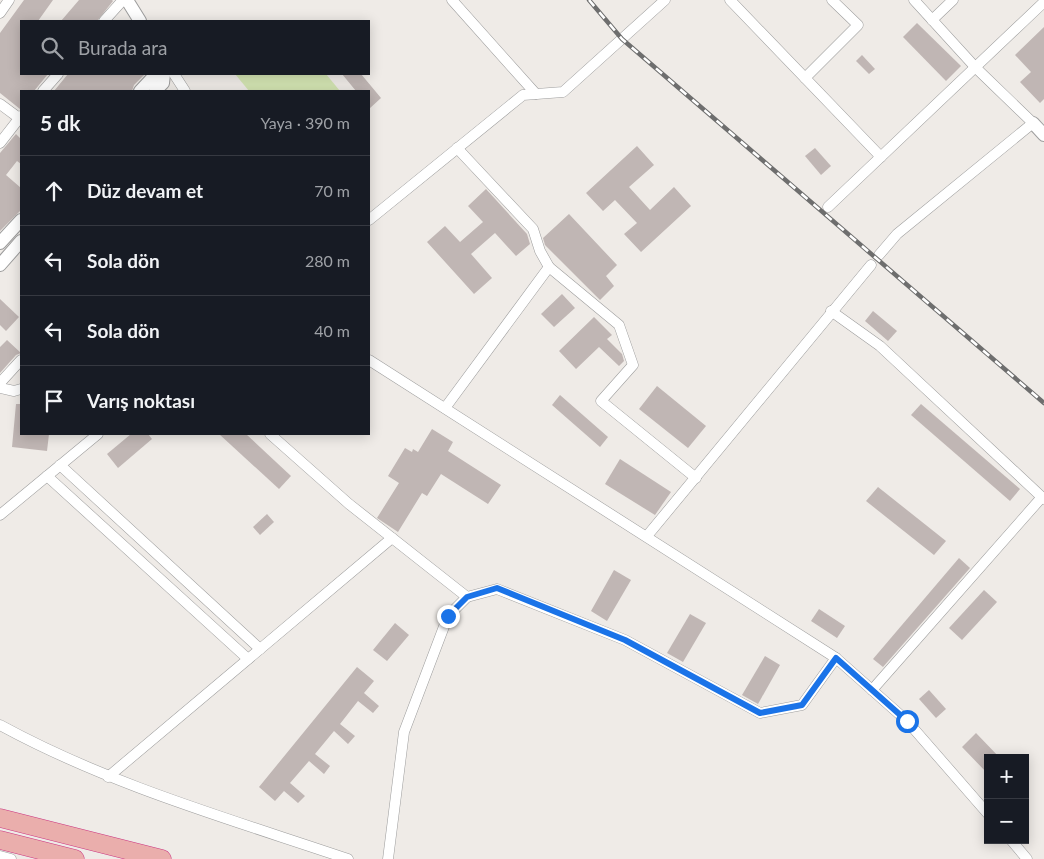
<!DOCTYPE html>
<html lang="tr">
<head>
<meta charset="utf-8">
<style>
	:root { --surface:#171b24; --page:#242831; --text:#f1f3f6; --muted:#9ea1a6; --line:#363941 }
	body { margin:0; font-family:Lato,sans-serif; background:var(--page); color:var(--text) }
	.controls { position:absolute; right:15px; bottom:15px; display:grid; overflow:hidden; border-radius:0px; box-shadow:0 2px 12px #0003 }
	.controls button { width:45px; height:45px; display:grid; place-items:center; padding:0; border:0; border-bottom:1px solid var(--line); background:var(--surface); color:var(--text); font:25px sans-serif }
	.stop { position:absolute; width:15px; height:15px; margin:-11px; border:4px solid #1a73e8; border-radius:50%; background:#fff }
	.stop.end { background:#1a73e8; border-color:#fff; box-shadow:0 1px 5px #0008 }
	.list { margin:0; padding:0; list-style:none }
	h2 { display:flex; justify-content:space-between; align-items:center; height:65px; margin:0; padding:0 20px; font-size:21px }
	h2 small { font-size:16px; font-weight:400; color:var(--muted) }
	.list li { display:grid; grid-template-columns:32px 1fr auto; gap:15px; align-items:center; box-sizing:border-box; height:70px; padding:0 20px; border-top:1px solid var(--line) }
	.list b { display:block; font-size:19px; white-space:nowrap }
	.list em { font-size:16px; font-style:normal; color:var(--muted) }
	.icon { flex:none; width:28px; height:28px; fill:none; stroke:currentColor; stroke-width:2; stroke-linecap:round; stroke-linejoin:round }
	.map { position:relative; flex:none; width:1044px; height:859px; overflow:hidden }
	.search { position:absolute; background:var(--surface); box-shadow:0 2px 12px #0003; left:20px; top:20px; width:350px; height:55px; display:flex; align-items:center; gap:12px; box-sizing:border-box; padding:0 18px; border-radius:0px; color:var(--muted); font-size:19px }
	.panel { position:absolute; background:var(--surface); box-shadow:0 2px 12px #0003; left:20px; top:90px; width:350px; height:345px; border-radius:0px }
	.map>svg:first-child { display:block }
	.grass { fill:#d3e4b2 }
	.building { fill:#c0b6b4 }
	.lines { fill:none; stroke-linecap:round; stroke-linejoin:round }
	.minor-casing { stroke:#9d9d9d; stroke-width:11 }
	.tertiary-casing { stroke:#9d9d9d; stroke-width:14 }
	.trunk-casing { stroke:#cb3682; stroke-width:19 }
	.minor { stroke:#fff; stroke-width:10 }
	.tertiary { stroke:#fff; stroke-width:12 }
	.trunk { stroke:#eaaeac; stroke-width:18 }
	.rail-casing { stroke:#6e6e6e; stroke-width:4.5 }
	.rail { stroke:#fff; stroke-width:2.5; stroke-dasharray:8; stroke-linecap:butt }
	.route { stroke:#1a73e8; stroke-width:6 }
</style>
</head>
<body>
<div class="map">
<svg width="1044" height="859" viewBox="0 0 1044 859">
	<rect width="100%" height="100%" fill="#efebe7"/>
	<path class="grass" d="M235 74H326L340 91H249Z"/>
	<g class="building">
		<path d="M24 0H53L38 21H21V74H48L34 91H21L20 109 0 93V33Z"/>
		<path d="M79 0H112L113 1 97 21H61Z"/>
		<path d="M917 23 961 66 946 81 903 37Z"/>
		<path d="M1044 27V99L1040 103 1020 82 1031 72 1015 55Z"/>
		<path d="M862 55 875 69 869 74 856 61Z"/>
		<path d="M68 74H145L134 85 132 91H54Z"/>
		<path d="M342 74H361L381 98 369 109V91H356Z"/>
		<path d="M16 134 21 139V164L17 161 6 175 21 188V210L0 231V153Z"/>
		<path d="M637 146 654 165 629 187 650 210 674 187 691 206 641 252 624 234 637 223 615 200 603 211 586 193Z"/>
		<path d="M815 148 831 166 821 175 805 156Z"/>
		<path d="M486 189 527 234 530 244 516 256 495 233 471 254 492 278 474 294 427 242 445 226 460 242 483 222 468 206Z"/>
		<path d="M569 214 617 265 606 276 614 286 600 300 545 245 543 238Z"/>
		<path d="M562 294 575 308 554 327 541 314Z"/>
		<path d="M0 299 19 317 6 331 0 325Z"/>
		<path d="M873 311 897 331 888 341 865 321Z"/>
		<path d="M594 317 612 335 607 339 622 354 624 361 619 366 599 347 576 369 559 351Z"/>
		<path d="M7 340 21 353 16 355 0 373V347Z"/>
		<path d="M657 386 706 426 688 448 639 409Z"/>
		<path d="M560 395 608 437 600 447 552 405Z"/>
		<path d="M16 404H21V434H49L47 451 12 447Z"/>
		<path d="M921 404 1020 489 1010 501 911 415Z"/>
		<path d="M432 429 453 442 448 451 501 485 488 504 441 474 427 496 422 493 398 532 377 518 399 483 388 476 405 448 412 452 413 449 418 452Z"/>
		<path d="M131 434H148L152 439 118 468 107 454Z"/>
		<path d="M219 434H246L291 476 279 489Z"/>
		<path d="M620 459 671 492 655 515 605 484Z"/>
		<path d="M878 487 946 541 934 555 866 501Z"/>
		<path d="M267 514 274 522 260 535 253 527Z"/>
		<path d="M959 558 970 568 883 667 873 659Z"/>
		<path d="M614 570 631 580 607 621 591 611Z"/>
		<path d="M984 590 997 602 962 640 949 628Z"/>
		<path d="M819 609 845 626 837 638 811 621Z"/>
		<path d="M690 614 706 623 683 662 667 653Z"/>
		<path d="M395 623 409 635 387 661 373 650Z"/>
		<path d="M765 656 780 665 758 704 742 695Z"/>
		<path d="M357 667 374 681 364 693 379 706 373 713 358 701 340 724 355 736 348 744 334 731 315 754 330 766 324 774 309 761 290 783 305 796 298 803 284 791 275 801 259 787Z"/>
		<path d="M929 690 946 709 936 718 919 699Z"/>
		<path d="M976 733 1000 758H988V774L962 747Z"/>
	</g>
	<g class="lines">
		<g class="minor-casing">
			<g id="minor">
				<path d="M452 0 536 94"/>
				<path d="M730 0 881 157"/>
				<path d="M0 13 9 0"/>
				<path d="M932 20 953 0"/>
				<path d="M104 21 123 0"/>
				<path d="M174 74 185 91"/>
				<path d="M805 78 858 25 832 0"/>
				<path d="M43 91 58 74"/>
				<path d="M0 104 19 118"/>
				<path d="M0 143 21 116"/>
				<path d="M457 148 533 229 540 251 549 267 619 325 633 365 601 401 696 478"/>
				<path d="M828 207 1044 2"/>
				<path d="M369 220 523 95 563 92 665 0"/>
				<path d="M879 255 897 234 1033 123 976 68 914 0"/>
				<path d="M831 311 880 346 1044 499"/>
				<path d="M369 360 836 658 907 721 988 814"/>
				<path d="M0 383 21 360"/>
				<path d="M0 388 14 391 21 389"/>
				<path d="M445 408 549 267"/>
				<path d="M270 434 349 504 467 597 497 589 625 640 760 713 802 705 836 658"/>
				<path d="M60 465 260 649"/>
				<path d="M47 476 248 659"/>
				<path d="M0 515 98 434"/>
				<path d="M647 536 871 265"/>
				<path d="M872 690 1042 497"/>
				<path d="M0 725C110 785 230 819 348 859"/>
				<path d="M108 777 392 538"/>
				<path d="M1011 840 1027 859"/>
				<path d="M0 856 11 859"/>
				<path d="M388 859 404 732 448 616 467 597"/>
			</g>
		</g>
		<g class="tertiary-casing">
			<g id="tertiary">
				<path d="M127 0 140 21"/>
				<path d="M140 91 156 74"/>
				<path d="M155 91 163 83 164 74"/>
				<path d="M1033 123 1044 135"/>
				<path d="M0 243 21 220"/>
				<path d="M0 265 21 241"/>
			</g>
		</g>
		<g class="trunk-casing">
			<g id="trunk">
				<path d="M0 818 162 859"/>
				<path d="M0 840 75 859"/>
			</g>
		</g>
		<use href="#minor" class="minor"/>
		<use href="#tertiary" class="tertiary"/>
		<use href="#trunk" class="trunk"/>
		<g class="rail-casing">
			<path id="rail" d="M589 0 622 39 1044 403"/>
		</g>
		<use href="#rail" class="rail"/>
	</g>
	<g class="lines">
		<path class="route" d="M448 616 467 597 497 588 625 640 760 713 802 705 836 658 907 721"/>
	</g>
</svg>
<div class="controls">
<button>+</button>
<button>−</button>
</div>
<div class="stop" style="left:907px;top:721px"></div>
<div class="stop end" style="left:448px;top:616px"></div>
<div class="search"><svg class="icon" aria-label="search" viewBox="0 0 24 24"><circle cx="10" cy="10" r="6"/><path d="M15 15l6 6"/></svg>Burada ara</div>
<section class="panel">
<h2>5 dk<small>Yaya · 390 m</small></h2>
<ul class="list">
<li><svg class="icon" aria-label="ahead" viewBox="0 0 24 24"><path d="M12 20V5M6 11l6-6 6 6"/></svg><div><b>Düz devam et</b></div><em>70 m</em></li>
<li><svg class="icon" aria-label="left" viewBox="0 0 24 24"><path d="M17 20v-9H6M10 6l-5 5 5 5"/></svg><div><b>Sola dön</b></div><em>280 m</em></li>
<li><svg class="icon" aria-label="left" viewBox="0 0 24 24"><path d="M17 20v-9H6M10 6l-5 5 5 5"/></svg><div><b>Sola dön</b></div><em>40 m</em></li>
<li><svg class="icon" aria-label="arrive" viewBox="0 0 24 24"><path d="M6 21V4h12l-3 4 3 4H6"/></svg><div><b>Varış noktası</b></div></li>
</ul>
</section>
</div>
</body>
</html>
